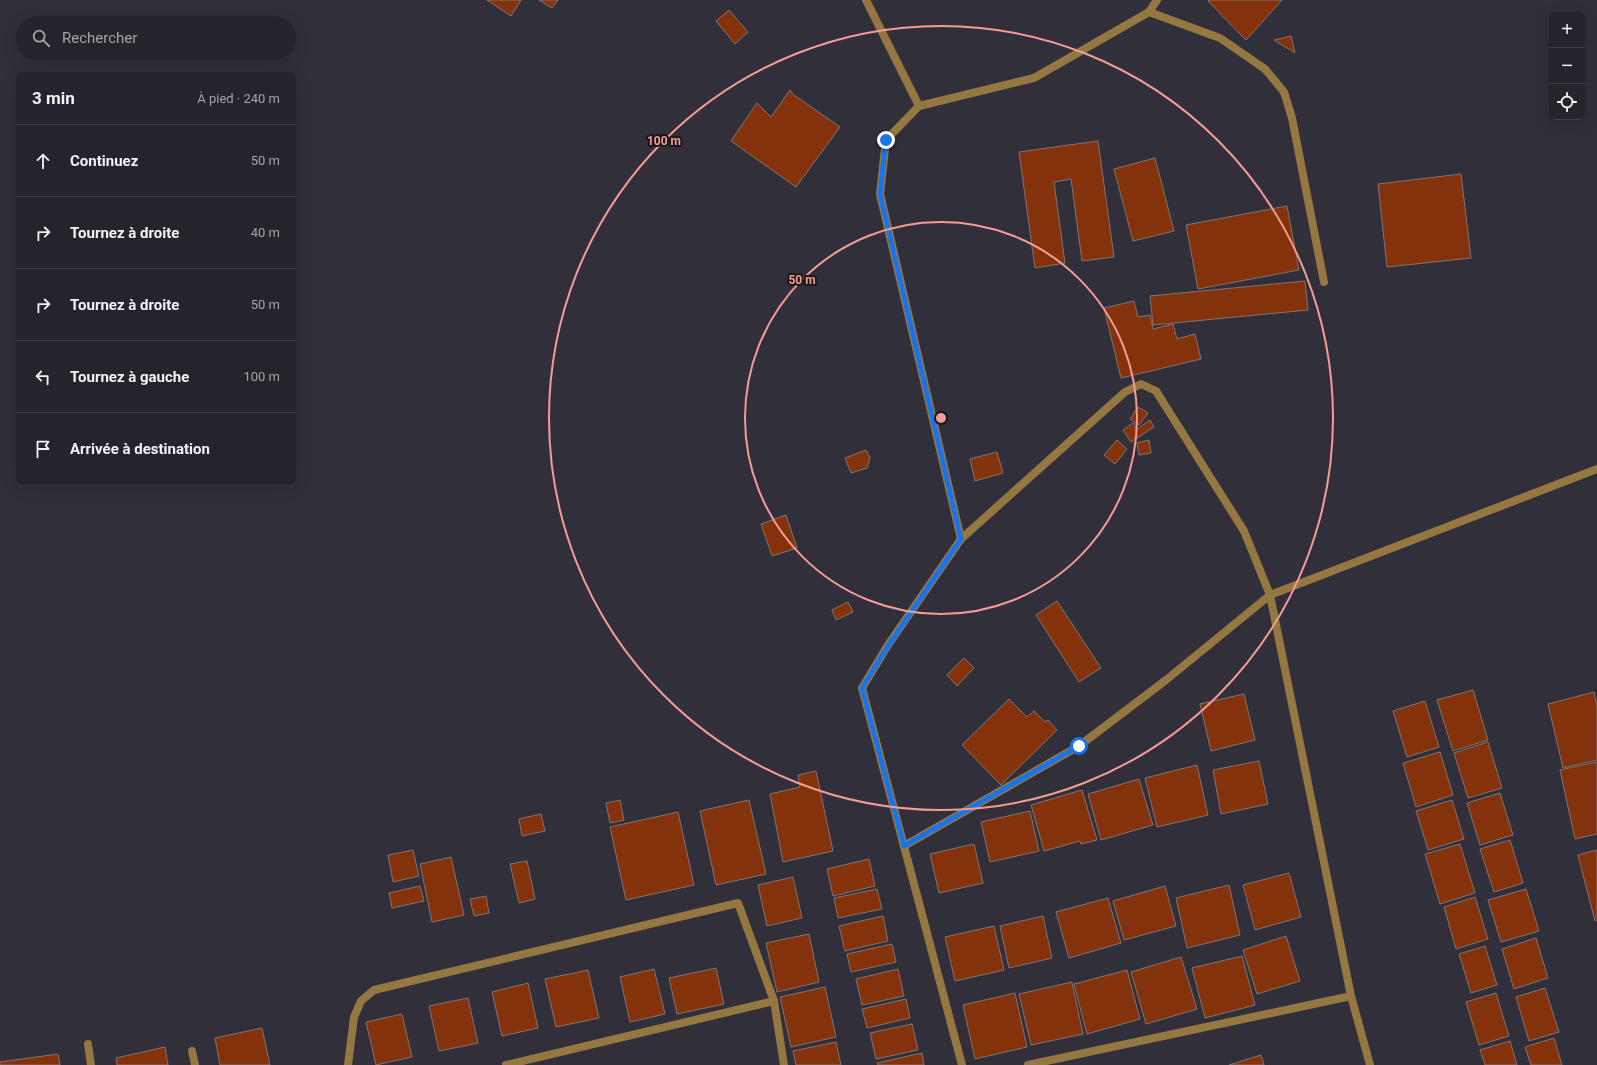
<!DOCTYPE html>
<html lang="fr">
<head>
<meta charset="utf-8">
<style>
	:root { --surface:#25232b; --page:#312f37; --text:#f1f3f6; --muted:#a3a4a9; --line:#424047 }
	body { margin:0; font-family:Roboto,sans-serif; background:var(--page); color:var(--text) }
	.controls { position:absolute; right:12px; top:12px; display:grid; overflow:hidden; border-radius:6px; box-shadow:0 4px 16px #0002 }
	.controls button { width:36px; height:36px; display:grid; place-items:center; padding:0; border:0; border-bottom:1px solid var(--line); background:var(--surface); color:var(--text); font:20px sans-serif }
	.stop { position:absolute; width:12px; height:12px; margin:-9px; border:3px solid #1a73e8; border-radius:50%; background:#fff }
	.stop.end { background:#1a73e8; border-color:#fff; box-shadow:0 1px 4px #0008 }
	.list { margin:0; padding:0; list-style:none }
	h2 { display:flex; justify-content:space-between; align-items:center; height:52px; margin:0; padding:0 16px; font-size:17px }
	h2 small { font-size:13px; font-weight:400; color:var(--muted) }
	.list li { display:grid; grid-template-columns:26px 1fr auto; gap:12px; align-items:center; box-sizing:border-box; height:72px; padding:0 16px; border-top:1px solid var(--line) }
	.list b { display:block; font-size:15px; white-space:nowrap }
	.list em { font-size:13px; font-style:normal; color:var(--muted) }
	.icon { flex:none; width:22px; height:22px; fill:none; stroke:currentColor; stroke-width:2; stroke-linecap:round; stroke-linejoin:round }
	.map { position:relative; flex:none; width:1597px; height:1065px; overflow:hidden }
	.search { position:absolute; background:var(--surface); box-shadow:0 4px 16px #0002; left:16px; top:16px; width:280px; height:44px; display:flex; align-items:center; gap:10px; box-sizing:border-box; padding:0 14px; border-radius:22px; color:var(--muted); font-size:15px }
	.panel { position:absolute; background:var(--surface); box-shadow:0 4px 16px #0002; left:16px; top:72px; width:280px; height:412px; border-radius:6px }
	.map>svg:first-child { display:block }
	.building { fill:#83320b; stroke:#827571 }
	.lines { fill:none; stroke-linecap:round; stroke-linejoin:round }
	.minor { stroke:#957741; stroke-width:8 }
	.route { stroke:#1a73e8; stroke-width:5 }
	.ring { fill:none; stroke:#f59c94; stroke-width:2 }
	.centre { fill:#f59c94; stroke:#19181c; stroke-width:2 }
	.ring-label { font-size:12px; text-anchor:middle; font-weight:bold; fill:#f59c94; stroke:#19181c; stroke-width:4; stroke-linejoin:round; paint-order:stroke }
</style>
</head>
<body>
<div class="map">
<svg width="1597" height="1065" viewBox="0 0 1597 1065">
	<rect width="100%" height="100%" fill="#312f39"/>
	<g class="building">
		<path d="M487 0H521L511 16Z"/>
		<path d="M539 0H558L552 8Z"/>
		<path d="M1209 0H1282L1246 40 1208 1Z"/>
		<path d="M729 10 748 32 735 44 716 21Z"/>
		<path d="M1291 36 1295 53 1274 40Z"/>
		<path d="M790 90 794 95 840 127 796 187 731 141 757 103 771 117Z"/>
		<path d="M1098 141 1114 257 1082 261 1071 179 1054 182 1065 263 1035 268 1019 152Z"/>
		<path d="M1155 158 1174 231 1133 241 1114 169Z"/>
		<path d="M1461 174 1471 258 1387 267 1378 184Z"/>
		<path d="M1287 206 1299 270 1198 289 1186 225Z"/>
		<path d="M1305 281 1308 310 1153 325 1150 296Z"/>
		<path d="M1134 301 1138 317 1150 315 1153 329 1173 324 1177 339 1195 334 1201 359 1121 378 1104 308Z"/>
		<path d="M1138 407 1148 413 1139 425 1130 419Z"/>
		<path d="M1150 420 1154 427 1131 442 1123 430 1133 423 1137 429Z"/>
		<path d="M1117 440 1127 449 1115 464 1104 455Z"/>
		<path d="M1149 440 1151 453 1139 455 1137 443Z"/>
		<path d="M866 450 870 458 867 468 851 473 845 458Z"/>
		<path d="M997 452 1003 473 975 481 970 459Z"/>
		<path d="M786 515 797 548 772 556 761 524Z"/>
		<path d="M1057 601 1101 668 1079 682 1036 615Z"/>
		<path d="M848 602 853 612 836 620 832 610Z"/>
		<path d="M964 658 974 668 957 686 947 675Z"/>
		<path d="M1473 690 1488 740 1453 751 1437 700Z"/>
		<path d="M1594 692 1597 706V760L1563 768 1548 704Z"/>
		<path d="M1244 694 1255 740 1211 751 1200 704Z"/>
		<path d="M1009 699 1027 717 1034 711 1045 722 1048 720 1057 730 1001 785 962 745Z"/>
		<path d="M1425 701 1439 747 1407 757 1393 711Z"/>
		<path d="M1488 742 1502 788 1468 798 1454 753Z"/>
		<path d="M1440 752 1453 795 1416 807 1403 763Z"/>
		<path d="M1259 761 1268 804 1221 814 1213 770Z"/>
		<path d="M1597 762V834L1575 839 1560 770Z"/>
		<path d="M1197 765 1208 815 1157 827 1145 778Z"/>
		<path d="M816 771 833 851 783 862 770 794 800 787 798 775Z"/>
		<path d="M1139 779 1153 825 1101 840 1088 794Z"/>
		<path d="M1082 790 1097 840 1081 844 1080 841 1044 851 1031 805Z"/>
		<path d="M1500 793 1513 835 1480 845 1467 803Z"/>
		<path d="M620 800 624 820 610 823 606 803Z"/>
		<path d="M749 800 766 874 716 885 700 811Z"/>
		<path d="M1452 800 1464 839 1428 850 1416 811Z"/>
		<path d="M1030 811 1039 851 990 862 981 822Z"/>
		<path d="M678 812 694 885 626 900 610 827Z"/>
		<path d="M541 814 545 831 522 836 519 819Z"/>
		<path d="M1510 840 1523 883 1494 892 1480 849Z"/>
		<path d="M974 844 983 883 939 893 930 854Z"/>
		<path d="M1460 844 1475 893 1440 904 1425 854Z"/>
		<path d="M413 850 419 876 393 882 388 855Z"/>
		<path d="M1597 850V920L1595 921 1578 855Z"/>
		<path d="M451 857 464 915 432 922 420 864Z"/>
		<path d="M869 859 875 886 833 896 827 869Z"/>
		<path d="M527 861 535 899 519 903 510 864Z"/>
		<path d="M1289 873 1301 917 1255 930 1243 885Z"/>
		<path d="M793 877 802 918 767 926 758 885Z"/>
		<path d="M1229 885 1240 935 1187 948 1176 898Z"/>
		<path d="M420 886 424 901 392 908 389 893Z"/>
		<path d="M1165 886 1176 926 1124 940 1113 901Z"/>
		<path d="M877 889 882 909 838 918 834 898Z"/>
		<path d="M1526 889 1539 931 1501 942 1488 900Z"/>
		<path d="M486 896 489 913 474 916 470 899Z"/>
		<path d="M1475 897 1488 939 1456 949 1444 907Z"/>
		<path d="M1108 898 1121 943 1069 958 1056 912Z"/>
		<path d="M883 916 888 941 845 951 839 926Z"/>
		<path d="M1043 916 1052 958 1009 968 1000 926Z"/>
		<path d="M994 926 1004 970 955 981 945 937Z"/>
		<path d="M809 934 819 982 777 992 766 943Z"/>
		<path d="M1286 936 1300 981 1257 994 1243 950Z"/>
		<path d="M1536 938 1548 978 1514 989 1502 949Z"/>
		<path d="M892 944 896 962 851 972 847 954Z"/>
		<path d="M1485 946 1497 985 1471 993 1459 954Z"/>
		<path d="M1242 956 1255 1005 1205 1018 1192 968Z"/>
		<path d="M1181 957 1197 1009 1146 1024 1131 972Z"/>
		<path d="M716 968 724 1004 677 1014 669 978Z"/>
		<path d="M654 969 665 1014 630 1022 620 977Z"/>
		<path d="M898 969 904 996 862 1005 856 979Z"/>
		<path d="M588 970 599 1018 556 1027 545 979Z"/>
		<path d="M1127 970 1140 1019 1087 1034 1074 984Z"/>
		<path d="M1072 982 1083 1034 1031 1045 1019 994Z"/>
		<path d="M528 983 538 1028 502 1036 492 992Z"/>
		<path d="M825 987 836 1037 791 1047 780 997Z"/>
		<path d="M1545 988 1559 1032 1529 1041 1516 997Z"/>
		<path d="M1015 993 1027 1047 975 1059 963 1005Z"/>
		<path d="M1496 993 1509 1036 1479 1045 1466 1002Z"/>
		<path d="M468 998 478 1043 439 1051 429 1006Z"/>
		<path d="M906 999 910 1018 867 1028 862 1009Z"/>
		<path d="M402 1014 412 1057 376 1065 366 1022Z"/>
		<path d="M912 1024 918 1050 876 1059 870 1033Z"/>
		<path d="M262 1028 270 1065H220L215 1038Z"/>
		<path d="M1554 1038 1562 1065H1531L1525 1047Z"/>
		<path d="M1510 1041 1517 1065H1485L1480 1050Z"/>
		<path d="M836 1042 841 1065H796L793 1051Z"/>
		<path d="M165 1047 168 1065H117L116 1058Z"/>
		<path d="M922 1053 924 1065H878L877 1063Z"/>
		<path d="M58 1054 60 1065H0V1062Z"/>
		<path d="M1261 1055 1264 1065H1229Z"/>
	</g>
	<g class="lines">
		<g class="minor">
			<path d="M866 0 919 106"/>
			<path d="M1149 12 1220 38 1265 69 1284 92 1292 118 1324 282"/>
			<path d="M961 539 880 194 886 140 919 106 1034 78 1149 12 1157 0"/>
			<path d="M904 846 1079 746 1166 680 1270 595 1597 469"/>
			<path d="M88 1044 91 1065"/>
			<path d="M192 1051 195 1065"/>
			<path d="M348 1065 354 1017 361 1001 374 990 738 903 774 1001 784 1065"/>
			<path d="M506 1065 774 1001"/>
			<path d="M962 1065 862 688 888 645 961 539 1125 392 1141 384 1156 391 1244 531 1270 595 1351 996 1370 1065"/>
			<path d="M1028 1065 1351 996"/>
		</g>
	</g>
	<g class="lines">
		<path class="route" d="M886 140 880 194 961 539 888 646 862 688 904 846 1079 746"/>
	</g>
	<g class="ring">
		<circle cx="941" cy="418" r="196"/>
		<circle cx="941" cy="418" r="392"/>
	</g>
	<circle cx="941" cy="418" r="6" class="centre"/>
	<g class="ring-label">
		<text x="664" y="145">100 m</text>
		<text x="802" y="284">50 m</text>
	</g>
</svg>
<div class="controls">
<button>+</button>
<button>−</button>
<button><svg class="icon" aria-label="locate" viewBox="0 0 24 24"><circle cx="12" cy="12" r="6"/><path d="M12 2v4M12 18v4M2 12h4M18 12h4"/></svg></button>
</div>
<div class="stop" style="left:1079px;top:746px"></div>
<div class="stop end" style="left:886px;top:140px"></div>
<div class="search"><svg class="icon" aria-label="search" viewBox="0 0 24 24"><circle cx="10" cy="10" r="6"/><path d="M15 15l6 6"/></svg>Rechercher</div>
<section class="panel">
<h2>3 min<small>À pied · 240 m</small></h2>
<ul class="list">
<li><svg class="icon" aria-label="ahead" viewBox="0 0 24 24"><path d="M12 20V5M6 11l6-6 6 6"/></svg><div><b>Continuez</b></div><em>50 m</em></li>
<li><svg class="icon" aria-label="right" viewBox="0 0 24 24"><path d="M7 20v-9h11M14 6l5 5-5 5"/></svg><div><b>Tournez à droite</b></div><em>40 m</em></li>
<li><svg class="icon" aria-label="right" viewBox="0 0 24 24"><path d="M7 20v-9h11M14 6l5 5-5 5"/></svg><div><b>Tournez à droite</b></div><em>50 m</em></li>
<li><svg class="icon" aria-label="left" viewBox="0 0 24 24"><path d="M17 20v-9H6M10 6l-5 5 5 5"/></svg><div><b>Tournez à gauche</b></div><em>100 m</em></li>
<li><svg class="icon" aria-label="arrive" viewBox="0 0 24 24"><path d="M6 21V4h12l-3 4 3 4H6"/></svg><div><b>Arrivée à destination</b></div></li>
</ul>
</section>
</div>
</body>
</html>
